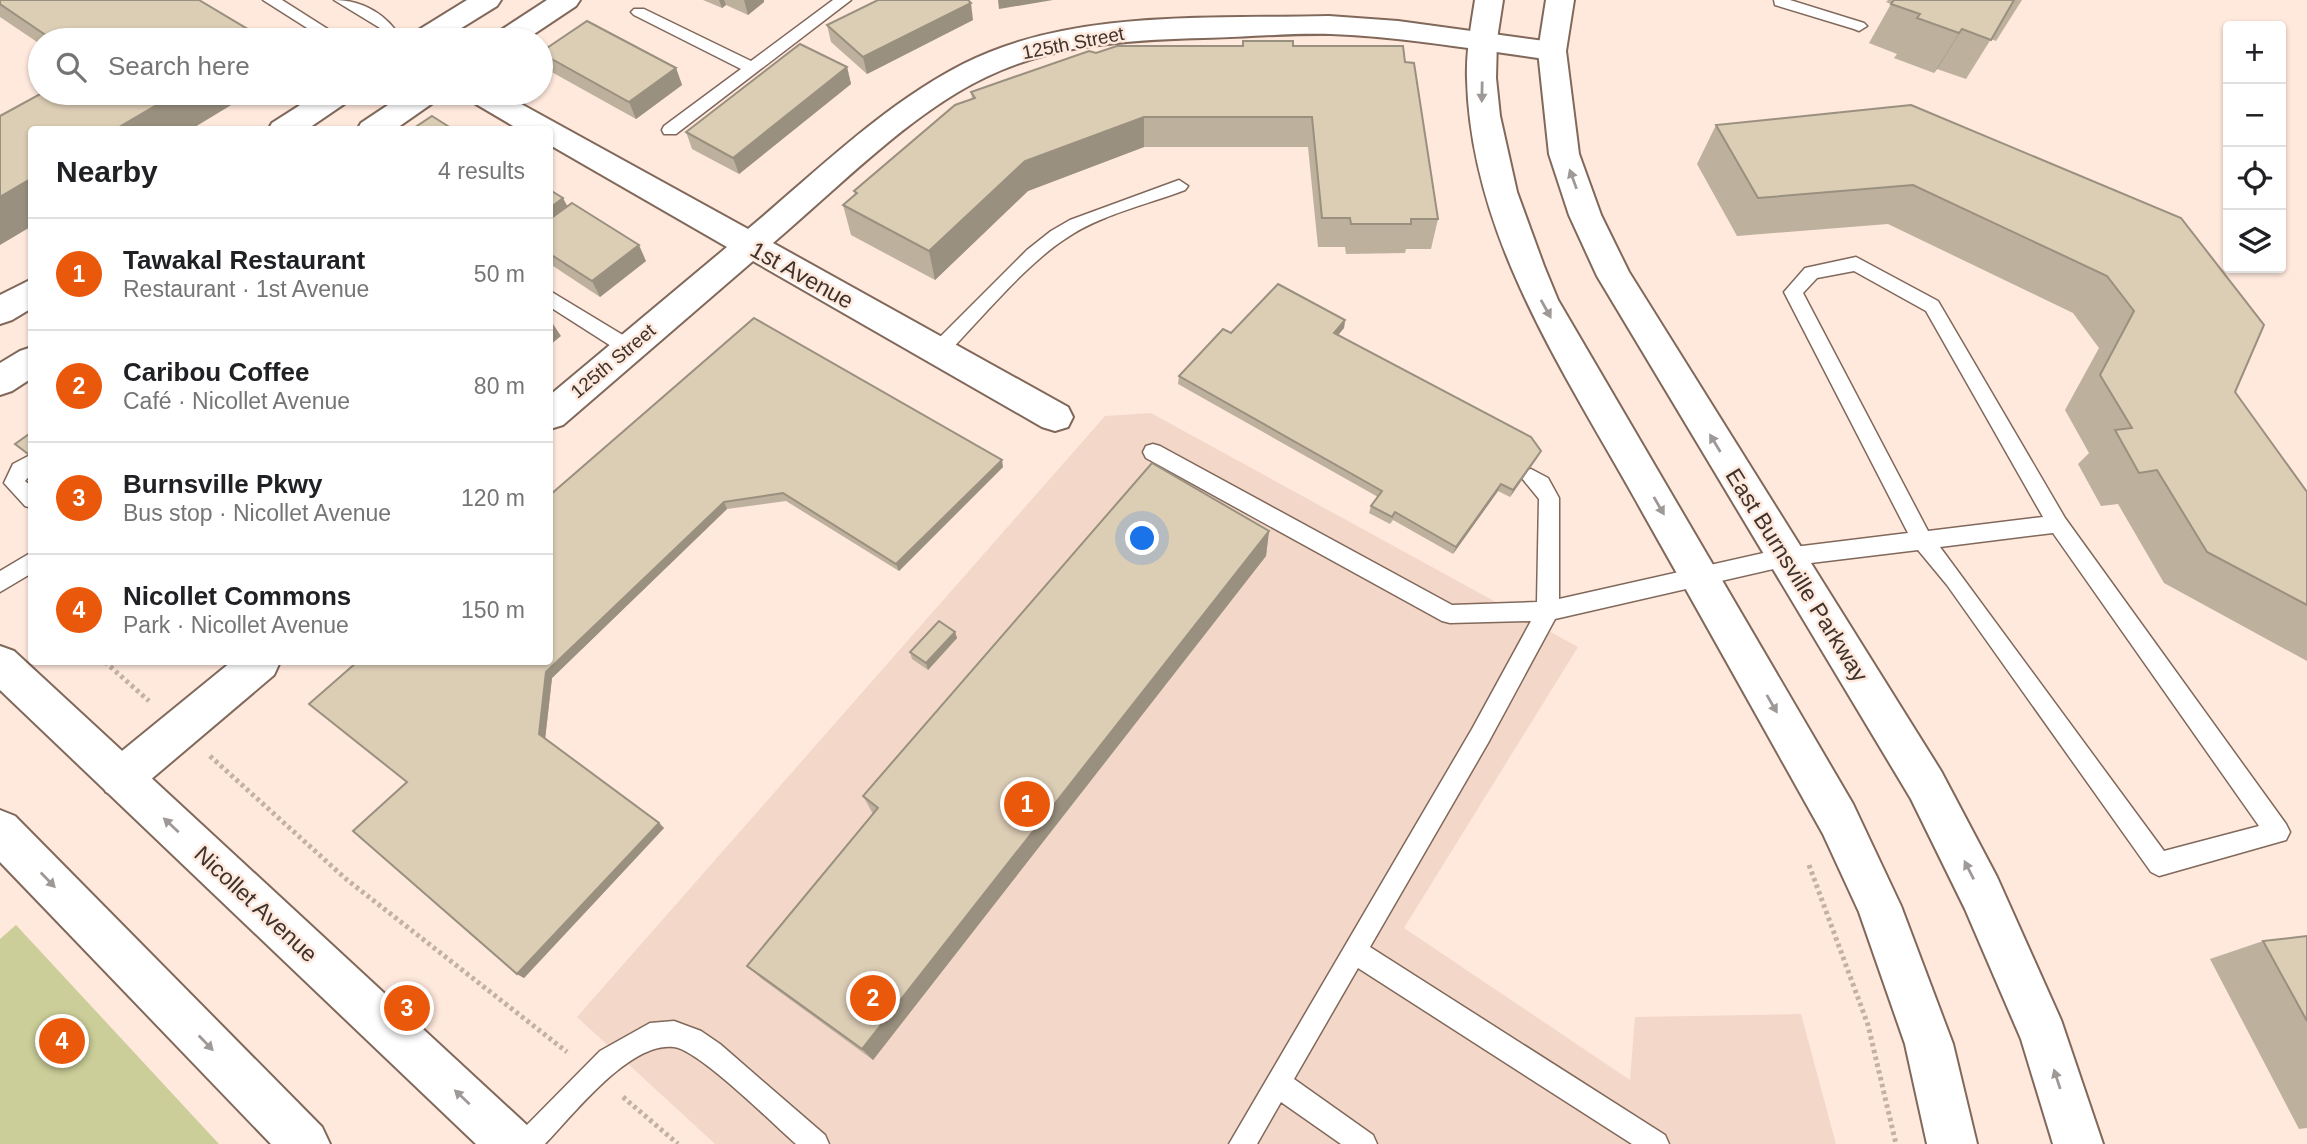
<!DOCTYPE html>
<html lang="en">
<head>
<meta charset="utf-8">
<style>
	:root { --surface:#fff; --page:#f6f6f6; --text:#202124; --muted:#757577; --line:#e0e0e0; --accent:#ea580c }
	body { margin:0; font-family:Arial,sans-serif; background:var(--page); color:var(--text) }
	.controls { position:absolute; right:21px; top:21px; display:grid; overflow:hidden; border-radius:7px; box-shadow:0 2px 5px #0004 }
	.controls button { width:63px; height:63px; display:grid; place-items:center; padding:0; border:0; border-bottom:2px solid var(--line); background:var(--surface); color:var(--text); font:35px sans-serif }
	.you { position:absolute; left:1143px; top:539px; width:24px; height:24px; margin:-18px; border:5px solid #fff; border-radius:50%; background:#1a73e8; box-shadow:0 0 0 10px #1a73e833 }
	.badge { display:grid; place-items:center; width:46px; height:46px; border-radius:50%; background:var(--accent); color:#fff; font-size:23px; font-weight:700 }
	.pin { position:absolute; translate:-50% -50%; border:4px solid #fff; box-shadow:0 2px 7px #0006 }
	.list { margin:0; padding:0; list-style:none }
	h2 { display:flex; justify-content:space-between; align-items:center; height:91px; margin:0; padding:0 28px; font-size:30px }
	h2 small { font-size:23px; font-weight:400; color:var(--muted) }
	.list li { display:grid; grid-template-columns:46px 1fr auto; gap:21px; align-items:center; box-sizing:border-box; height:112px; padding:0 28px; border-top:2px solid var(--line) }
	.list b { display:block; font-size:26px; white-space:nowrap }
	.list p { margin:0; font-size:23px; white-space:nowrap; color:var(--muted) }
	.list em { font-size:23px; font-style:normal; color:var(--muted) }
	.icon { flex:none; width:38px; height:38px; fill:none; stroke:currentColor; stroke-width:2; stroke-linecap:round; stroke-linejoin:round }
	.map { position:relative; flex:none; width:2307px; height:1144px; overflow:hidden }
	.search { position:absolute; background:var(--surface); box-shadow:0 2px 5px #0004; left:28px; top:28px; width:525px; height:77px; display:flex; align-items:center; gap:18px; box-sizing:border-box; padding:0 24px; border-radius:38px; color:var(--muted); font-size:26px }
	.panel { position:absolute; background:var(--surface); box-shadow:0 2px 5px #0004; left:28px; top:126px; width:525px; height:539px; border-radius:7px }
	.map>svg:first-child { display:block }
	.built { fill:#f3d8c9 }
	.green { fill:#cbce98 }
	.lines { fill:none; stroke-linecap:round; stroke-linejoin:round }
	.lane-casing { stroke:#80685b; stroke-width:3 }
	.street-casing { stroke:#80685b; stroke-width:4 }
	.secondary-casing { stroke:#80685b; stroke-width:4 }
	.path { stroke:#c3b0a6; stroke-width:5; stroke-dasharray:3.5 3.5; stroke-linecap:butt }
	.lane { fill:#fff; fill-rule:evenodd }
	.street { fill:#fff; fill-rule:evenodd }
	.secondary { fill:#fff; fill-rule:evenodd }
	.wall { fill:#bdb09c }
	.shaded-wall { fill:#9a907f }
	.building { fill:#dccdb5; stroke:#9a907f; stroke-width:2 }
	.oneway { fill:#9e9896 }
	.labels { text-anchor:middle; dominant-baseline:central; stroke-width:5; stroke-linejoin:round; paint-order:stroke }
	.far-street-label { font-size:19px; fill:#3d322c; stroke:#ffe8dc }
	.street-label { font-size:23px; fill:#3d322c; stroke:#ffe8dc }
</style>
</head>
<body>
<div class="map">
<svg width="2307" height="1144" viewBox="0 0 2307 1144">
	<rect width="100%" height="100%" fill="#ffe8dc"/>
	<path class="built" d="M1151 413 1578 647 1404 928 1630 1080 1635 1017 1801 1014 1836 1144H715L577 1017 1105 416Z"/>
	<path class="green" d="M16 925 219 1144H0V939Z"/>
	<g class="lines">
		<g class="lane-casing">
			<g id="lane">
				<path d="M263 0H282L345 40H326Z"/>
				<path d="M334 0C363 0 388 15 402 40H386L380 28Z"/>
				<path d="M833 0H851L676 134H664L662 130 664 126 741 69 634 15 631 12 634 9H644L751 61Z"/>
				<path d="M1774 0H1790L1864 23 1867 26 1859 31 1854 29 1775 5Z"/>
				<path d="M1179 180 1188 186 1185 190C1146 205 1099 215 1065 239 1025 265 979 321 945 356L938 358 931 356 929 351 931 346 1027 250 1051 231 1070 220Z"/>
				<path d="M1856 257 1938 301 2065 518 2286 824 2290 832 2286 840 2159 876 2151 872 1947 585 1918 550 1786 566 1555 619 1488 743 1370 947 1665 1135 1669 1144H1632L1358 968 1294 1079 1373 1135 1377 1144H1341L1281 1102 1257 1144H1229L1472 729 1531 621 1450 623 1442 621 1146 458 1143 452 1146 446 1153 444 1160 446 1452 605 1537 602 1539 499 1521 477 1524 471 1531 469 1548 478 1559 498V599L1786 548 1908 533 1784 292 1805 268ZM1854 271 1926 311 2043 517 1928 531 1803 293 1817 278ZM2053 533 2259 826 2164 851 1940 547Z"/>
				<path d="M550 291 636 343 638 348 636 353 629 355 622 353 550 307Z"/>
				<path d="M32 454V473L25 481 32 487V508L25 506 4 483 13 464Z"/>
				<path d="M32 552V573L0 592V571Z"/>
				<path d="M674 1021 701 1031 720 1044 825 1135 829 1144H796C773 1124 699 1050 674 1047 630 1041 573 1115 545 1144H513L517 1135 600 1051 650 1023Z"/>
			</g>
		</g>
		<g class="street-casing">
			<g id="street">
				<path d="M1329 16 1398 21 1552 42 1562 44 1566 51 1562 58 1552 60C1479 50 1405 37 1331 34 1289 33 1246 37 1203 38 1129 40 1054 44 986 77 910 113 838 188 773 243L1068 407 1073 417 1068 427 1055 431 1042 427 753 261 563 425 550 429V395L727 247 550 145V130H520L469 100 464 93H501L748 229C816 172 883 105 963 64 1070 9 1211 19 1329 16Z"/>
				<path d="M231 662H280L274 675 136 792 121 798 106 792 100 778 106 764Z"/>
			</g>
		</g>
		<g class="secondary-casing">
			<g id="secondary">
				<path d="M467 0H501L497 6 442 40H408L412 34Z"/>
				<path d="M547 0H580L576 6 525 40H491L495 34Z"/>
				<path d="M1475 0H1503L1497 39 1496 78 1500 116 1517 192 1544 266 1558 300 1853 804 1901 906 1953 1044 1977 1144H1927L1905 1044 1859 912 1823 834C1763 727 1704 621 1644 515 1569 379 1471 240 1467 79 1466 52 1471 26 1475 0Z"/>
				<path d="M1546 0H1574L1566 51 1579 154 1601 215 1629 272 1941 771 1997 877 2061 1020 2103 1144H2053L2021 1039 1965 909 1911 799 1597 276 1569 215 1549 154 1538 51Z"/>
				<path d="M319 93H355L350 100 306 130H268L272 123Z"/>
				<path d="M406 93H442L437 100 394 130H357L361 123Z"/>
				<path d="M32 279V308L12 320 0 324V295Z"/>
				<path d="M32 347V378L12 391 0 395V363L20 351Z"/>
				<path d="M0 646 14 651 529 1127 537 1144H476L0 690Z"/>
				<path d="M0 810 15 816 322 1127 330 1144H271L0 862Z"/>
			</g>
		</g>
		<g class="path">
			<path d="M105 662 149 701"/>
			<path d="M210 756 346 879 567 1052"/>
			<path d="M1809 865 1868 1025 1896 1144"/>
			<path d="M623 1097 678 1144"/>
		</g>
		<use href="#lane" class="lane"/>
		<use href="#street" class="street"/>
		<use href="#secondary" class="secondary"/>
	</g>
	<g class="wall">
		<path d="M0 0 267 40H40V44L0 17Z"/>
		<path d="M703 0H764V2L748 15 726 5 722 8Z"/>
		<path d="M1888 0H2022L1996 41 1991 39 1966 79 1937 69 1934 73 1894 58 1897 54 1869 43 1891 4 1886 2Z"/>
		<path d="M973 20 867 74 831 42 827 25Z"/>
		<path d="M1243 46H1293L1405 62 1438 219 1431 249H1406L1405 253 1346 254 1345 247H1318L1308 147H1144L1028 191 935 280 851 235 843 205 855 195 854 191 972 99 971 92 1096 53Z"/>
		<path d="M541 52 676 68 682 85 636 119 548 70 541 55Z"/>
		<path d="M847 67 851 84 739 174 692 149 686 132Z"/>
		<path d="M1716 125 2181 218 2235 392 2307 492V661L2164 583 2118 504 2101 506 2078 464 2089 453 2065 410 2099 348 2073 313 1888 224 1737 236 1697 164Z"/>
		<path d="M550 190 567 206 646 261 600 297 550 264Z"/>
		<path d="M754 318 1003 467 899 571 786 501 727 509 552 678 545 739 659 823 664 828 524 978 517 974 407 782Z"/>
		<path d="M1345 320 1344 328 1338 335 1537 458 1510 497 1498 491 1453 554 1393 520 1390 524 1369 513 1371 506 1378 497 1178 384 1179 376 1231 333Z"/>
		<path d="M1269 531 1266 556 873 1060 762 979 747 966 873 814 863 796Z"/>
		<path d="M955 632 957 638 928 670 912 659 910 652Z"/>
		<path d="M2307 936V1128L2299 1129 2210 959 2263 941Z"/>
	</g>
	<g class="shaded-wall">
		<path d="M719 0H724L726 5 722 8Z"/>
		<path d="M744 0H764V2L748 15Z"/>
		<path d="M998 0H1053L999 9Z"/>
		<path d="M971 3 973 20 867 74 863 57Z"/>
		<path d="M1962 29 1937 69 1934 73 1959 33Z"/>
		<path d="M847 67 851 84 739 174 733 158Z"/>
		<path d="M676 68 682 85 636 119 629 102Z"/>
		<path d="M177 93H251L190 130H114Z"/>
		<path d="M1144 117V147L1028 191 935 280 929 251 1025 161Z"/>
		<path d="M32 178V226L0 245V197Z"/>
		<path d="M563 198 572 215 550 231V208Z"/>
		<path d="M639 245 646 261 600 297 592 281Z"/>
		<path d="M1345 320 1344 328 1333 341 1334 333Z"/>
		<path d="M551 321 561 336 550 345V322Z"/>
		<path d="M1541 451 1537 458 1510 497 1513 490Z"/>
		<path d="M1002 460 1003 467 899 571 896 564Z"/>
		<path d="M1501 484 1498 491 1453 554 1456 547Z"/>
		<path d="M724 502 727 509 552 678 545 740 539 734 546 672Z"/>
		<path d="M1269 531 1266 556 873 1060 862 1049Z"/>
		<path d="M955 632 957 638 928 670 926 663Z"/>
		<path d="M659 823 664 828 524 978 517 974Z"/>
	</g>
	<g class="building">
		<path d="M0 0H199L266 40H53L0 4Z"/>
		<path d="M878 0H968L971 3 863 57 827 25Z"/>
		<path d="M1894 0H2014L1991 40 1962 29 1959 33 1917 18 1920 14 1891 4Z"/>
		<path d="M587 21 676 68 629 102 541 53V52Z"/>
		<path d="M1243 41H1293V46H1403L1405 62 1414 63 1438 219H1411V224H1351L1350 218H1322L1312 117H1144L1025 161 929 251 843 205 857 193 854 191 955 105 975 98 971 92 1089 51 1096 53 1117 46H1243Z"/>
		<path d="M800 44 847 67 733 158 686 132Z"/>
		<path d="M42 93H177L114 130H32V178L0 197V116Z"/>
		<path d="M1911 105 2181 218 2264 325 2235 392 2307 492V605L2207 552 2157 470 2139 473 2115 430 2132 428 2100 375 2134 311 2107 276 1913 185 1758 198 1716 125Z"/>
		<path d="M432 116 454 130H411Z"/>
		<path d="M550 190 563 198 550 208Z"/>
		<path d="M572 203 639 245 592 281 550 254V219Z"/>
		<path d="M1278 284 1345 320 1334 333 1531 437 1541 451 1513 490 1501 484 1456 547 1395 512 1392 517 1371 506 1382 491 1179 376 1223 329 1231 333Z"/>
		<path d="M754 318 1002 460 896 564 783 493 724 502 546 672 539 734 659 823 517 974 353 831 407 782 309 704 357 662H550V495Z"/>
		<path d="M32 432V457L15 444Z"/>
		<path d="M1152 463 1269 531 862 1049 747 966 878 808 863 796Z"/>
		<path d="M939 621 955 632 926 663 910 652Z"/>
		<path d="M2307 936V1021L2263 941Z"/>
	</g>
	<defs><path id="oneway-solid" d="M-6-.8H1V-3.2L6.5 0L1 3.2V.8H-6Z" transform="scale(1.75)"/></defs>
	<g class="oneway">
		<use href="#oneway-solid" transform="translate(1482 92) rotate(91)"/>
		<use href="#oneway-solid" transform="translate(1573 179) rotate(-110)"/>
		<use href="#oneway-solid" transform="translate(1546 309) rotate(61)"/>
		<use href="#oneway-solid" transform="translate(1715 443) rotate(-121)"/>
		<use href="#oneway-solid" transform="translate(1659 506) rotate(60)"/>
		<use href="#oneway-solid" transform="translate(1772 704) rotate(60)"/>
		<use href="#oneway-solid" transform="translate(171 825) rotate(-137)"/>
		<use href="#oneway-solid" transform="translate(1969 870) rotate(-117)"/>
		<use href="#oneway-solid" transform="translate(48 880) rotate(46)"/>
		<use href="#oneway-solid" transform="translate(206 1043) rotate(46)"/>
		<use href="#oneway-solid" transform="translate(2057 1079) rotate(-108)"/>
		<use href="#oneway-solid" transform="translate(462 1097) rotate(-137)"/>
	</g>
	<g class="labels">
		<g class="far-street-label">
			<text transform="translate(1073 43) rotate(-11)">125th Street</text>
			<text transform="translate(613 361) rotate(-40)">125th Street</text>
		</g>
		<g class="street-label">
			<text transform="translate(802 275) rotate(29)">1st Avenue</text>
			<text transform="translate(1797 575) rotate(58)">East Burnsville Parkway</text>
			<text transform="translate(256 904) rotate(43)">Nicollet Avenue</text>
		</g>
	</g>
</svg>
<div class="controls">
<button>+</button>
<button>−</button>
<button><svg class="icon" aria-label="locate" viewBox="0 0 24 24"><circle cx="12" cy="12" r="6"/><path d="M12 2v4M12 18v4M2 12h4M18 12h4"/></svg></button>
<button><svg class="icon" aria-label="layers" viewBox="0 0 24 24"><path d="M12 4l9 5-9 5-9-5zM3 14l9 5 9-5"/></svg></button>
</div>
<div class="you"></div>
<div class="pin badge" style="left:1027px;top:804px">1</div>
<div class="pin badge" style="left:873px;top:998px">2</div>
<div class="pin badge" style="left:407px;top:1008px">3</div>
<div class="pin badge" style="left:62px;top:1041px">4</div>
<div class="search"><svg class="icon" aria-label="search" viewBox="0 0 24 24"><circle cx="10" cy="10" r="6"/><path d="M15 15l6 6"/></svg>Search here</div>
<section class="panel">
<h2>Nearby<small>4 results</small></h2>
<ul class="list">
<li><span class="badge">1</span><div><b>Tawakal Restaurant</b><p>Restaurant · 1st Avenue</p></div><em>50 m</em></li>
<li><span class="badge">2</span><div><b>Caribou Coffee</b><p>Café · Nicollet Avenue</p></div><em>80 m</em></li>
<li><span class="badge">3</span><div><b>Burnsville Pkwy</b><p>Bus stop · Nicollet Avenue</p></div><em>120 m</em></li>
<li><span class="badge">4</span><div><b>Nicollet Commons</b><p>Park · Nicollet Avenue</p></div><em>150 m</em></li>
</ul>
</section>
</div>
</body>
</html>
